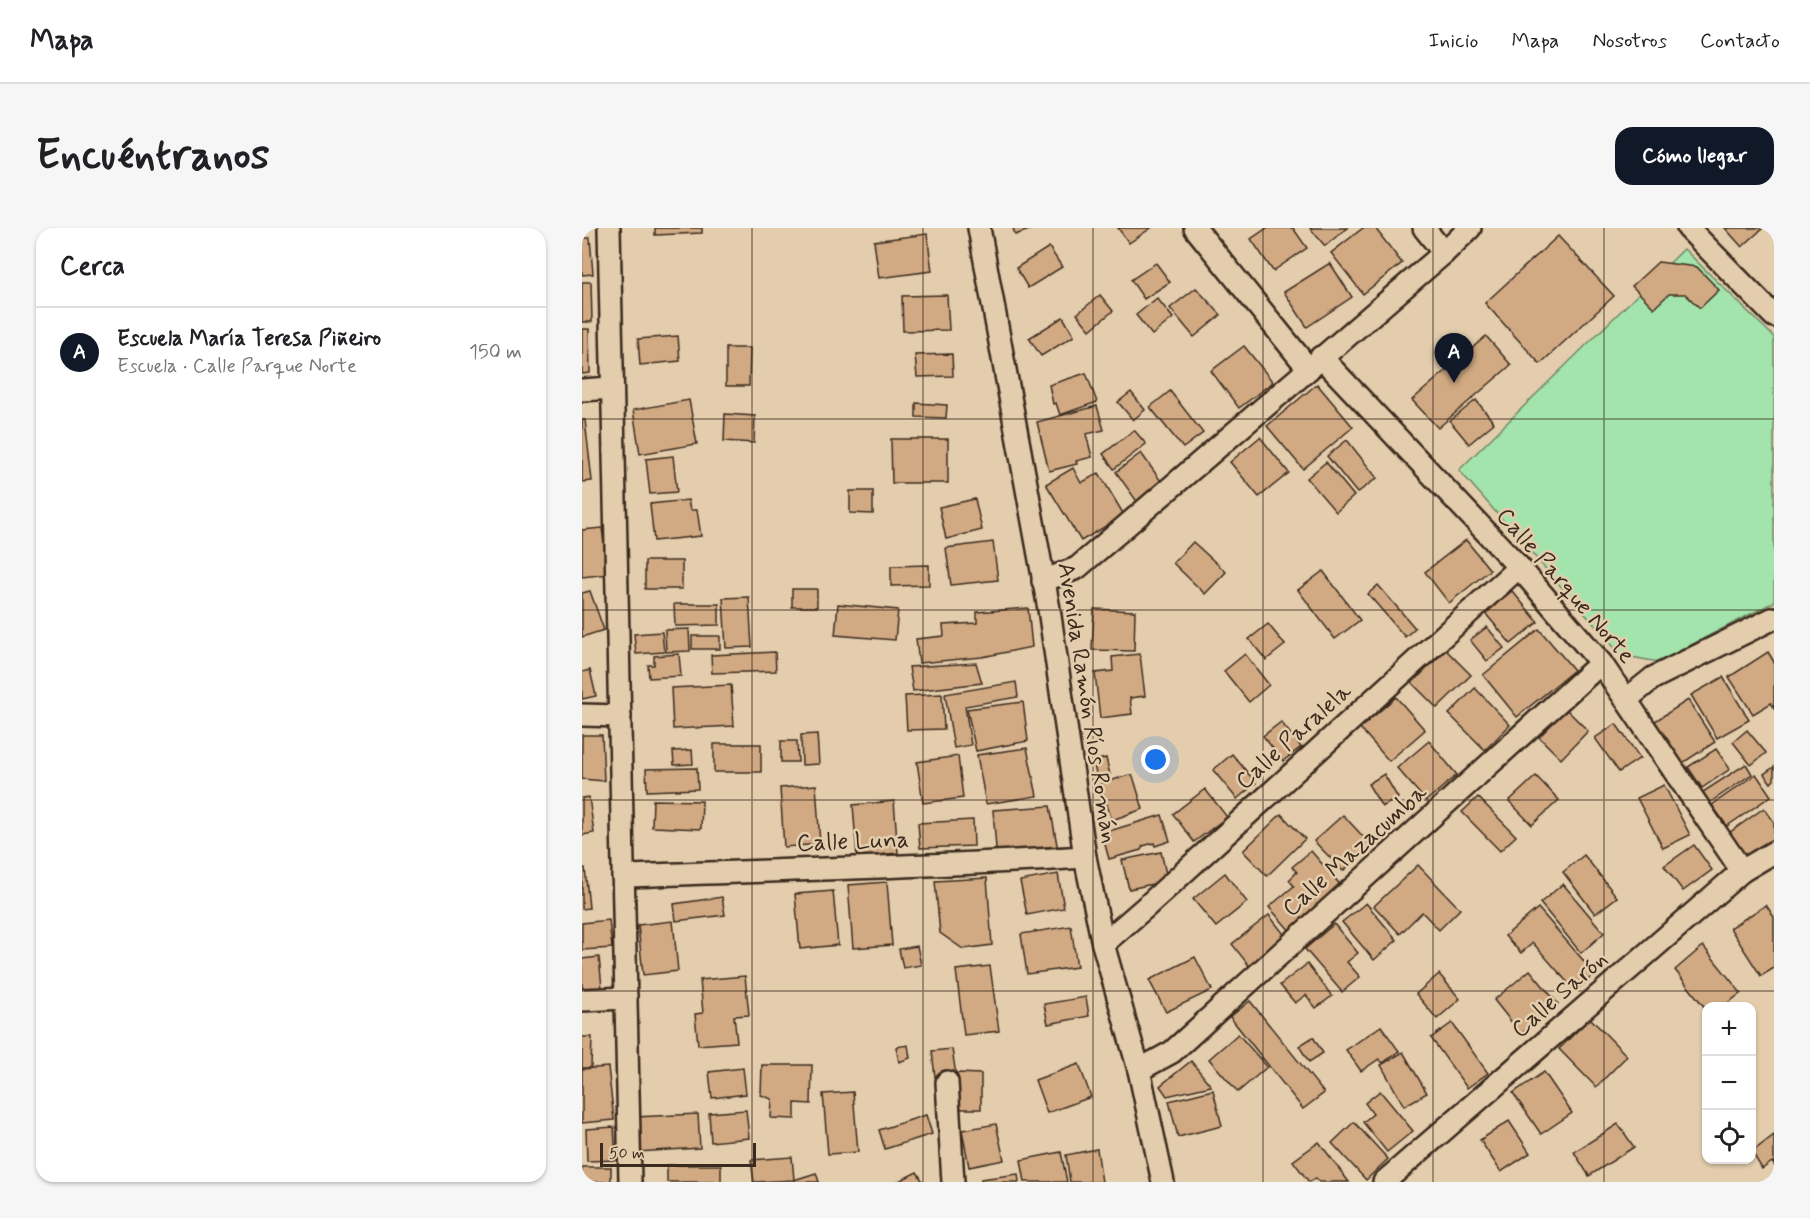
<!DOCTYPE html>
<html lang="es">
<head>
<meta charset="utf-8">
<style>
	:root { --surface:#fff; --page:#f6f6f6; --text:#202124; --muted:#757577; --line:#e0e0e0; --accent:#111827 }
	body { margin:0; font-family:Mynerve,sans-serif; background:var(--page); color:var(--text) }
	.controls { position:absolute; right:18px; bottom:18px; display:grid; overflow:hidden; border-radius:12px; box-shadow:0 2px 4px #0004 }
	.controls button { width:54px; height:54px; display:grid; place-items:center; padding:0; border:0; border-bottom:2px solid var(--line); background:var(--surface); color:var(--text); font:30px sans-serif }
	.scale { position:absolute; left:18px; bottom:15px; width:156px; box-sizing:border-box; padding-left:6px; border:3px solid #3b2a1e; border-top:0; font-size:16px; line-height:21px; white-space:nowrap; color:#3b2a1e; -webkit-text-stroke:4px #e3cdad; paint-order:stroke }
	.you { position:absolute; left:574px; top:532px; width:21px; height:21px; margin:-15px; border:4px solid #fff; border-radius:50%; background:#1a73e8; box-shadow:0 0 0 9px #1a73e833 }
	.badge { display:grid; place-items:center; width:39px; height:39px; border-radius:50%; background:var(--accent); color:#fff; font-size:20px; font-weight:700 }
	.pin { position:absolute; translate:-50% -50px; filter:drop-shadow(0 2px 3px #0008) }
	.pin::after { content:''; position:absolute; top:32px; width:21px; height:18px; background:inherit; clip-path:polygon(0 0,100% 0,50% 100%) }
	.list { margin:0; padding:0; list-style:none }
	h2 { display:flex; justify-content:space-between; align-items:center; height:78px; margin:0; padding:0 24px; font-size:26px }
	h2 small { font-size:20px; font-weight:400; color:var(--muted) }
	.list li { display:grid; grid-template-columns:39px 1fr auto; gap:18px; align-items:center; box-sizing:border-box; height:90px; padding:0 24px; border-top:2px solid var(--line) }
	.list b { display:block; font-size:22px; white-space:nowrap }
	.list p { margin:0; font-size:20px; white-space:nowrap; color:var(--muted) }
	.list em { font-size:20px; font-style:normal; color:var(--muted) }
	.icon { flex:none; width:33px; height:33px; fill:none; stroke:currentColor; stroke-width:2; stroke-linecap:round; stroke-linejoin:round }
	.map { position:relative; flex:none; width:1192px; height:954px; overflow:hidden; border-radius:18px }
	header { display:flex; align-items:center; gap:36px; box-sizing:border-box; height:84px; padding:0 30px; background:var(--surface); border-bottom:2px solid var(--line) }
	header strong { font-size:28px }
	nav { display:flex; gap:33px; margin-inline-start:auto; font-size:21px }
	.intro { display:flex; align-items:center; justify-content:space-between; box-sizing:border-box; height:144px; padding:0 36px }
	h1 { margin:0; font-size:42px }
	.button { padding:15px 27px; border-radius:18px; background:var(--accent); color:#fff; font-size:21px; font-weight:700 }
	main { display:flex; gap:36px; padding:0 36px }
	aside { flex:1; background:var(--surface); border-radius:18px; box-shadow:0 2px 4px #0004 }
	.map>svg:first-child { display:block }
	.green { fill:#a3e4ad; stroke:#6f8766; stroke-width:1.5 }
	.building { fill:#d1aa83; stroke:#3b2a1e; stroke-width:1.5 }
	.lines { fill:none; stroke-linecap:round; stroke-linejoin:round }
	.minor-casing { stroke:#3b2a1e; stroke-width:26 }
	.minor { stroke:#e3cdad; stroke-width:21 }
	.grid { fill:none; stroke:#3b2a1e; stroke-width:1.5; stroke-opacity:0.55 }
	.labels { text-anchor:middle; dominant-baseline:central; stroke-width:5; stroke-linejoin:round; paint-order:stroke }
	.street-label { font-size:24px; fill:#3b2a1e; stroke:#e3cdad }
</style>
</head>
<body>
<header>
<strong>Mapa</strong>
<nav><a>Inicio</a><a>Mapa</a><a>Nosotros</a><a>Contacto</a></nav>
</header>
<div class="intro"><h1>Encuéntranos</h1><a class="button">Cómo llegar</a></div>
<main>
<aside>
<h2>Cerca<small></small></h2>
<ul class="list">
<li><span class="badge">A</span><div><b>Escuela María Teresa Piñeiro</b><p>Escuela · Calle Parque Norte</p></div><em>150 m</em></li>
</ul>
</aside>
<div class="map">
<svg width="1192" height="954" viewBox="0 0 1192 954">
	<rect width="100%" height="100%" fill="#e3cdad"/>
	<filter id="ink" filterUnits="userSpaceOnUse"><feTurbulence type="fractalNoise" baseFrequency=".0167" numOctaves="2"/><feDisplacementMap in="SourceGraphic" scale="12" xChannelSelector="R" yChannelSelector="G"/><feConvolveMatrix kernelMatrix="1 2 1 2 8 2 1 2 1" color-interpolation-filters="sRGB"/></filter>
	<g filter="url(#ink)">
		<path class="green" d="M1102 21 1192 109V374L1076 434 1039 427 877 242Z"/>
		<g class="building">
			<path d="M73 0H120V5L73 7Z"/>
			<path d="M431 0H453L433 7Z"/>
			<path d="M536 0H569L547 15Z"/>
			<path d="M685 0H711L725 20 691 43 669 11Z"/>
			<path d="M728 0H765L743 18Z"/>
			<path d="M781 0H793L820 35 781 66 749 25Z"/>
			<path d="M1143 0H1181L1160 19Z"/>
			<path d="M345 6 350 43 297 50 292 13Z"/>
			<path d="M976 8 1032 68 958 136 903 75Z"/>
			<path d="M0 10H8L11 46 0 47Z"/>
			<path d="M467 19 480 39 446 60 434 40Z"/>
			<path d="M1076 34 1115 39 1137 62 1118 80 1103 66H1087L1072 80 1050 58Z"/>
			<path d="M574 35 588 54 562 71 549 52Z"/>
			<path d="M748 35 770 69 725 99 702 64Z"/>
			<path d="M0 54H9L10 94H0Z"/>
			<path d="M614 60 639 87 612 109 588 80Z"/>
			<path d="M365 67 367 102 321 103 320 68Z"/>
			<path d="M518 67 531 83 508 102 495 86Z"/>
			<path d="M575 70 591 90 570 107 554 87Z"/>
			<path d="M481 89 492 108 459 128 447 110Z"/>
			<path d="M0 101H7L8 145 0 146Z"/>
			<path d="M96 108 98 133 58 137 56 111Z"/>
			<path d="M904 108 929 137 856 200 830 172Z"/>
			<path d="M662 118 691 154 657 180 629 143Z"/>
			<path d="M144 120H168L167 158H144Z"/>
			<path d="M370 126 371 148 335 149 333 127Z"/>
			<path d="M504 145 515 174 478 187 474 175 471 176 467 157Z"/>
			<path d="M735 156 771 199 721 241 685 198Z"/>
			<path d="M588 163 621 205 601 220 568 179Z"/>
			<path d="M549 164 563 182 551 192 536 174Z"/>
			<path d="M107 172 115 216 58 226 51 182Z"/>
			<path d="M894 172 912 195 887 216 868 193Z"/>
			<path d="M334 175 365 177 364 190 334 189Z"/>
			<path d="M515 178 522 202 504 206 510 229 494 233 495 236 467 243 455 194Z"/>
			<path d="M143 186 173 188 172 215 142 213Z"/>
			<path d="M0 192H3L10 253 0 254Z"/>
			<path d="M552 202 564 216 532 241 521 226Z"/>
			<path d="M678 209 707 245 677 269 648 234Z"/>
			<path d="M309 211H366V255H310Z"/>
			<path d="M765 212 795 250 775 265 745 228Z"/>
			<path d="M559 225 581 256 556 275 534 244Z"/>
			<path d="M91 228 95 264 68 266 64 231Z"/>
			<path d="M744 234 772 268 754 284 725 250Z"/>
			<path d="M491 240 499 255 517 245 542 287 499 313 464 256Z"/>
			<path d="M268 263H291V286L268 285Z"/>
			<path d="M393 271 400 302 364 311 357 279Z"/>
			<path d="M106 272 108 282H115L119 308 72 313 68 276Z"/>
			<path d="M20 300 26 346 0 349V302Z"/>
			<path d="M884 312 908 342 867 375 843 344Z"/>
			<path d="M411 314 416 352 369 357 364 320Z"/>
			<path d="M611 314 644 344 623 366 591 335Z"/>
			<rect x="63" y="333" width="37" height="28"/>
			<path d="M347 337V357L309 358V338Z"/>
			<path d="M741 343 778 392 753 411 716 362Z"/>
			<path d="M796 357 833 400 823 409 786 366Z"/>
			<rect x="210" y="361" width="25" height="18"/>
			<path d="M8 363 22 402 0 409V365Z"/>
			<path d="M930 363 956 394 929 416 903 385Z"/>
			<path d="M167 369 170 419 144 420 141 370Z"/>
			<path d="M92 376H137V397L93 398Z"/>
			<path d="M256 376 316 382 313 412 253 407Z"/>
			<path d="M446 380 450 419 400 429 337 435 334 411 362 408 361 397 395 395V384Z"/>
			<path d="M512 381 553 383 552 423 510 422Z"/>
			<path d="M686 396 703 417 684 432 667 411Z"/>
			<path d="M905 399 922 420 905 433 888 412Z"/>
			<path d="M107 401 108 423 84 424 83 402Z"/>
			<path d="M957 401 992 442 935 489 901 447Z"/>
			<path d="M80 404 82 424 54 426 52 406Z"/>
			<rect x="110" y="408" width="28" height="13"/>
			<path d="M864 422 889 447 855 480 830 455Z"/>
			<path d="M193 424 194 443 130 445 129 427Z"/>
			<path d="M1186 424 1192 434V480L1189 475 1171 486 1147 449Z"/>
			<path d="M97 426 99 448 67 450 66 437H72V428Z"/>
			<path d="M558 426 563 468 548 470 550 486 518 490 513 445 531 443 530 429Z"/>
			<path d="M663 426 687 457 667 474 642 443Z"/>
			<path d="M394 435 400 455 331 463 327 439Z"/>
			<path d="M8 442 14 468 0 471V444Z"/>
			<path d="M1141 449 1167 492 1135 510 1109 467Z"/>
			<path d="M434 454 436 469 383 478 389 517 372 520 363 466Z"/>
			<path d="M149 457 152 498 91 501 89 460Z"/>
			<path d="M893 460 928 497 903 522 867 486Z"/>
			<path d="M360 466 362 501 325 502 323 468Z"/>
			<path d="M814 469 843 502 807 533 778 500Z"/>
			<path d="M1106 472 1133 514 1099 536 1073 493Z"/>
			<path d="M441 474 446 513 394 523 385 481Z"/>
			<path d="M984 481 1006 503 979 531 957 509Z"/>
			<path d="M699 494 719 519 701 533 681 508Z"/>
			<path d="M1034 496 1058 530 1037 544 1013 510Z"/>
			<path d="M1165 502 1184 525 1169 537 1151 514Z"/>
			<path d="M235 506 237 536 220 537 219 507Z"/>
			<path d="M0 507H20L22 553 0 551Z"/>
			<path d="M199 513H215L216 534H199Z"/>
			<path d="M847 513 875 547 844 573 815 540Z"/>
			<rect x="132" y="516" width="47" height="28"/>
			<path d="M445 520 455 568 404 576 395 527Z"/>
			<path d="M1134 521 1148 541 1120 560 1106 539Z"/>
			<path d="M110 522 111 536 92 537 91 523Z"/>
			<path d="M650 526 674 555 655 571 631 542Z"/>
			<path d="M376 528 381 570 341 575 335 534Z"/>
			<path d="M524 530 528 547 515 550 511 533Z"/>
			<path d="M1164 536 1170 546 1127 575 1121 564Z"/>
			<path d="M1192 539V552L1189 555 1182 546Z"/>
			<path d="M115 540 116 561 65 563 64 541Z"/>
			<path d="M802 546 816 570 800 579 786 556Z"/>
			<path d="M1174 546 1189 568 1145 598 1130 577Z"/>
			<path d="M547 547 551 548 561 581 530 592 518 556Z"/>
			<path d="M954 548 977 572 950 597 927 573Z"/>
			<path d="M234 557 238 616 202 619 198 560Z"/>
			<path d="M1082 557 1108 607 1081 620 1055 570Z"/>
			<path d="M623 561 645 589 612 614 591 586Z"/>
			<path d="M7 569 12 605 0 607V570Z"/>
			<path d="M896 569 934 608 918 623 880 584Z"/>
			<path d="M71 572 120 573 119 601 70 599Z"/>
			<path d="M312 573 316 625 275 629 271 577Z"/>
			<path d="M468 578 477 628 415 633 411 582Z"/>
			<path d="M1182 580 1192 594V610L1164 630 1147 605Z"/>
			<path d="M699 586 723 611 685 648 661 623Z"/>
			<path d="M580 587 588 613 573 618 572 615 561 618 559 622 527 631 522 613 529 612 527 603Z"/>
			<path d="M761 587 789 617 761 643 732 613Z"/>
			<path d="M391 592 392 618 338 620 336 595Z"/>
			<path d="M1112 617 1130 642 1101 663 1082 638Z"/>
			<path d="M729 623 762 661 710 705 687 679 712 658 707 652 715 644 710 639Z"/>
			<path d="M579 624 585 650 580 654 547 661 540 632Z"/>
			<path d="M1002 627 1035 669 1013 686 981 644Z"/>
			<path d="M836 637 878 681 857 702 840 684 818 706 792 678Z"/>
			<path d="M0 640H3L7 680 0 681Z"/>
			<path d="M643 645 665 674 634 699 611 671Z"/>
			<path d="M476 646 482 680 445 687 438 653Z"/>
			<path d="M405 650 410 717 381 721 358 705 353 653Z"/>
			<path d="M305 654 310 717 271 720 266 657Z"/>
			<path d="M981 656 1022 705 999 725 958 675Z"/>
			<path d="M251 663 256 717 218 721 213 666Z"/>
			<path d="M140 669 143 687 94 693 92 676Z"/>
			<path d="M784 675 815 712 792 732 760 694Z"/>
			<path d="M1184 677 1192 689V740L1179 748 1148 700Z"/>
			<path d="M956 680 1013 746 993 763 951 715 939 725 923 708Z"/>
			<path d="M687 687 705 710 668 739 650 716Z"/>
			<path d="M27 692 30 720 0 722V695Z"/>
			<path d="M91 693 96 743 61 747 56 697Z"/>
			<path d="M752 696 776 725 765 734 778 749 760 764 723 721Z"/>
			<path d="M489 698 495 739 445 746 439 706Z"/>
			<path d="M335 718 339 737 321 740 317 721Z"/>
			<path d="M1121 718 1159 765 1142 778H1124V781L1093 742Z"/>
			<path d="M17 729 21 770 0 771V731Z"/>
			<path d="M613 729 630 762 584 784 567 752Z"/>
			<path d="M725 736 750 768 734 780 724 767 713 775 698 757Z"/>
			<path d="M408 738 417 803 382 807 374 742Z"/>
			<path d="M948 742 976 776 939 806 912 772Z"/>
			<path d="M857 746 878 771 855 791 834 766Z"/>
			<path d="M163 748 167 787 152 788 155 814 116 817 113 786 121 785 118 752Z"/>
			<path d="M504 769 507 788 466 796 462 776Z"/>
			<path d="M668 773 742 865 721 881 648 789Z"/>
			<path d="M1008 790 1045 828 1014 859 977 821Z"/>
			<path d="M870 795 906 845 885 860 849 810Z"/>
			<path d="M799 798 817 823 801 835 797 831 779 843 764 822Z"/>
			<path d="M656 806 685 839 656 864 627 831Z"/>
			<path d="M0 809H10L9 840H0Z"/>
			<path d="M731 809 741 825 727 834 717 818Z"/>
			<path d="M326 817 328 830 317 834 314 819Z"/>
			<path d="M370 821 374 847 353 849 350 823Z"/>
			<path d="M821 824 845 865 822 878 799 837Z"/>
			<path d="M609 833 629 858 585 868 578 858Z"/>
			<path d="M497 836 509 869 465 885 453 852Z"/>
			<path d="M180 837H230L229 876 213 875V891L189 890 190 871 179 867Z"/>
			<path d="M26 839 32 892 0 895V841Z"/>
			<path d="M161 840 164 866 130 870 127 844Z"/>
			<path d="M962 844 990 885 959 906 931 865Z"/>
			<path d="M375 845 399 846V881H374Z"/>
			<path d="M631 862 640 898 596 909 587 873Z"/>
			<path d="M798 863 831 903 805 924 781 894 791 886 783 875Z"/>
			<path d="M271 864 276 924 246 926 241 866Z"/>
			<path d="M164 882 167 910 129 914 127 885Z"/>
			<path d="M116 886 118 920 55 924 53 889Z"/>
			<path d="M344 887 350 906 303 921 297 902Z"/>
			<path d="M927 893 948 925 919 944 898 912Z"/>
			<path d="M772 894 806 931 784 952 750 915Z"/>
			<path d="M414 896 422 932 387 939 380 902Z"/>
			<path d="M1036 896 1052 919 1007 948 992 924Z"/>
			<path d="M32 899 34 932 5 933 4 901Z"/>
			<path d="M1192 907V937L1190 934 1180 941 1170 924Z"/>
			<path d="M737 914 767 954H737L734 950 727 954 711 933Z"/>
			<path d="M515 921 520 954H488L484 927Z"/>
			<path d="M479 924 485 954H443L439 932Z"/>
			<path d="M210 929 212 952 172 954 169 932Z"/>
			<rect x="85" y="937" width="54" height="17"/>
			<rect x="0" y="939" width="29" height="15"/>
			<path d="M335 944 341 954H315Z"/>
			<path d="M234 945 237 954H213L212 952Z"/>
			<path d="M436 946 437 954H399V951Z"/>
		</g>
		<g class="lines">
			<g class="minor-casing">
				<g id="minor">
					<path d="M27 0 48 954"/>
					<path d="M397 0 467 381 503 629 521 716 557 842 581 954"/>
					<path d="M613 0 726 140"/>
					<path d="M842 0 862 25"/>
					<path d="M1106 0 1192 88"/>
					<path d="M739 129 937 339 1019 435 1160 643"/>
					<path d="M0 162 30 160"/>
					<path d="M461 353 495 340 862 25 888 0"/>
					<path d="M1045 471 1071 450 1192 390"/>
					<path d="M0 487 38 488"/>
					<path d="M41 648C195 642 349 639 503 629"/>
					<path d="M521 716 566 677 937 339"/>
					<path d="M0 772 44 770"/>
					<path d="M557 842 590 824 1019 435"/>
					<path d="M365 854 371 954"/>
					<path d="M802 954 1160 643 1192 624"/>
				</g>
			</g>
			<use href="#minor" class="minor"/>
		</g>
	</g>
	<path class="grid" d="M170 0V954M341 0V954M511 0V954M681 0V954M851 0V954M1022 0V954M0 191H1192M0 382H1192M0 572H1192M0 763H1192"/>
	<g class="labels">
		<g class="street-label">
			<text transform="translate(983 358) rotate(49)">Calle Parque Norte</text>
			<text transform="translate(505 475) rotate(81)">Avenida Ramón Ríos Román</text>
			<text transform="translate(712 509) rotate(-42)">Calle Paralela</text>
			<text transform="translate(271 614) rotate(-2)">Calle Luna</text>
			<text transform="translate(773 623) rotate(-42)">Calle Mazacumba</text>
			<text transform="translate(978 767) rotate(-41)">Calle Sarón</text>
		</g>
	</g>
</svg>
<div class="controls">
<button>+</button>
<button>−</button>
<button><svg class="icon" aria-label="locate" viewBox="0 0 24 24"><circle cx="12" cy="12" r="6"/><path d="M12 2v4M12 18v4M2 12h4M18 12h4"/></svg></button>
</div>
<div class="scale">50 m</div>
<div class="you"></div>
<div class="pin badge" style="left:872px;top:155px">A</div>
</div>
</main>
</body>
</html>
